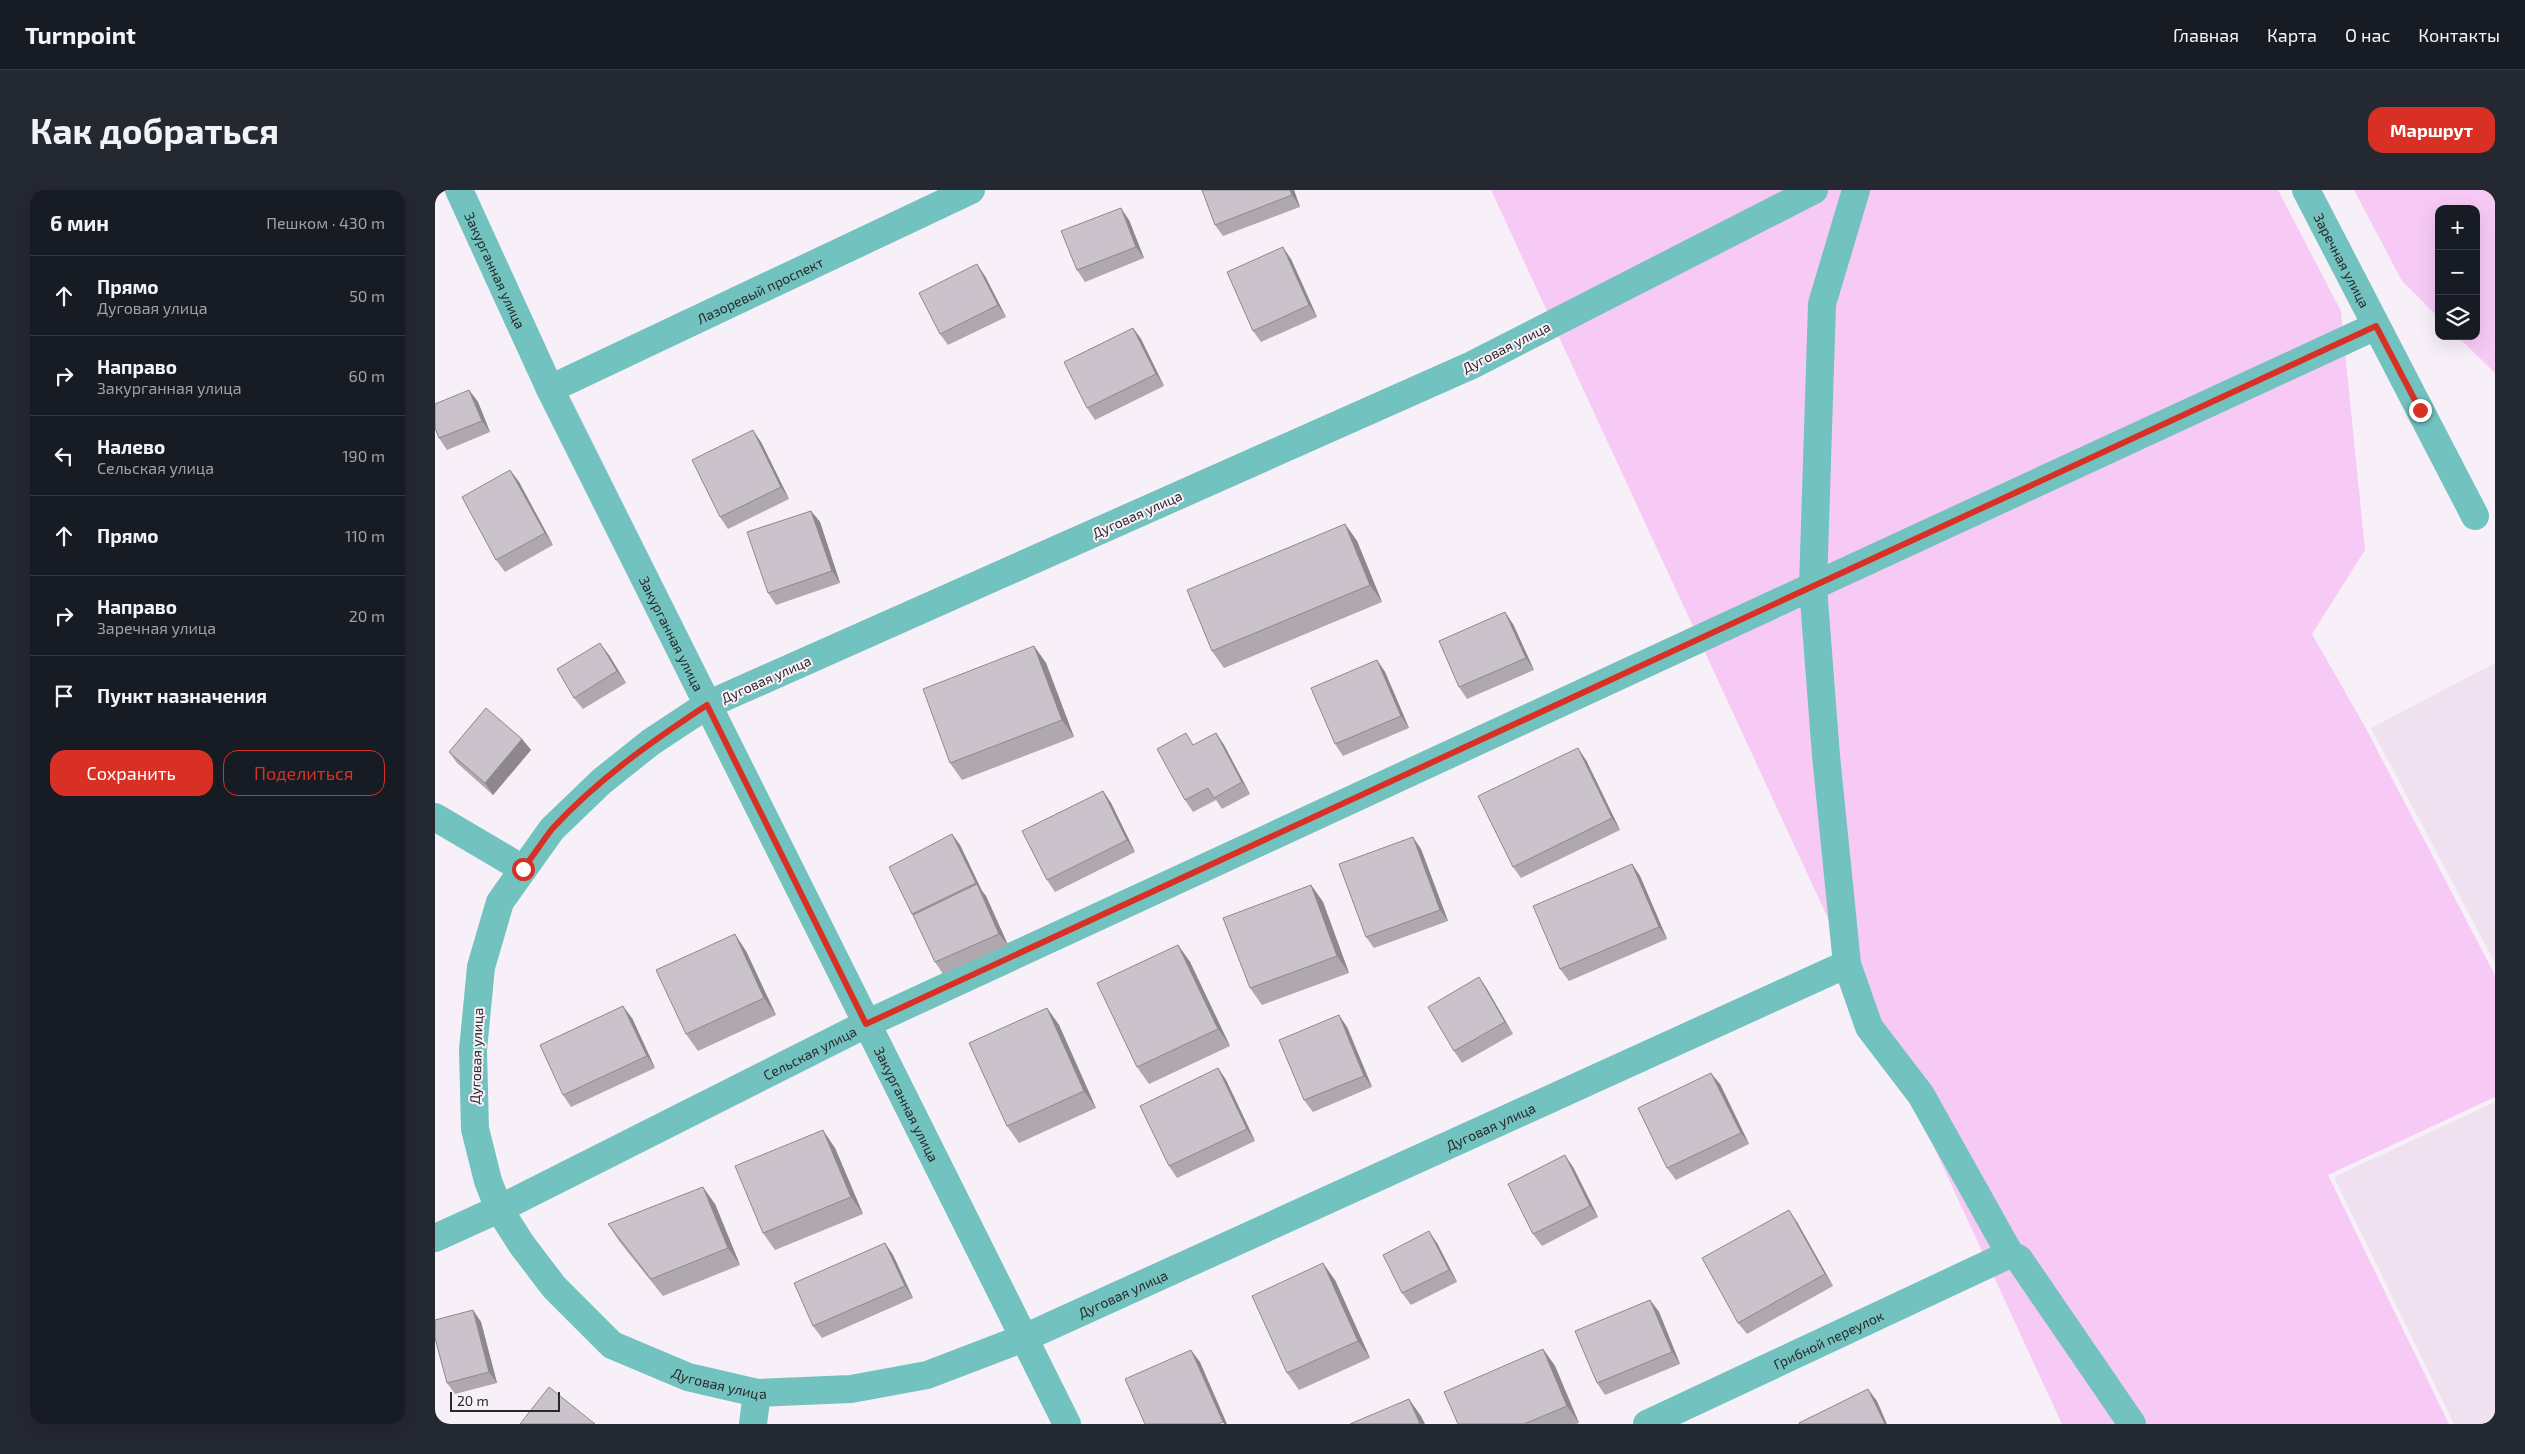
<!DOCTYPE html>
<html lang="ru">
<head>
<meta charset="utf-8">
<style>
	:root { --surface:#171b24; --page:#242831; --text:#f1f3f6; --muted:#9ea1a6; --line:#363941; --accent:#d93025 }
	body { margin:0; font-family:"Exo 2",sans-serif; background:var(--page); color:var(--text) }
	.controls { position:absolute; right:15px; top:15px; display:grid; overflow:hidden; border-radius:10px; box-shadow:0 5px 20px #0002 }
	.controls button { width:45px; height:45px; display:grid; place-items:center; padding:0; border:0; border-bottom:1px solid var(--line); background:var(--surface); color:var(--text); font:25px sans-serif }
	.scale { position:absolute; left:15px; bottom:12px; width:110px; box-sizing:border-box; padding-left:5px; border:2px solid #2b282b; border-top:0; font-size:14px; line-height:18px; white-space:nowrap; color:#2b282b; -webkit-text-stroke:4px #f8f0f8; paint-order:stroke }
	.stop { position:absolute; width:15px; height:15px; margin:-11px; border:4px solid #d93025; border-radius:50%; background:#fff }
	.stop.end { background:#d93025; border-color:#fff; box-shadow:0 1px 5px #0008 }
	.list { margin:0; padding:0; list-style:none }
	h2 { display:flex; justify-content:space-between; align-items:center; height:65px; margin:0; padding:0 20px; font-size:21px }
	h2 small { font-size:16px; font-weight:400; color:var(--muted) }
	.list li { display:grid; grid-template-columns:32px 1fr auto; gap:15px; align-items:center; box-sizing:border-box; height:80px; padding:0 20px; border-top:1px solid var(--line) }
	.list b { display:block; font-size:19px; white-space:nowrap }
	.list p { margin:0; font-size:16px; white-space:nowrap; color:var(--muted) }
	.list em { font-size:16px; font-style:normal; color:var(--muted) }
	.actions { display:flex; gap:10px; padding:15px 20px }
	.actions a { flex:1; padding:11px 0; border:1px solid var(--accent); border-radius:15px; text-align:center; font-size:18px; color:var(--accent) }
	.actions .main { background:var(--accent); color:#fff }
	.icon { flex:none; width:28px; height:28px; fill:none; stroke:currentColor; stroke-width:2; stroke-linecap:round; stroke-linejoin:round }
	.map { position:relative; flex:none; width:2060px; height:1234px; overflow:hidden; border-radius:15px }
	header { display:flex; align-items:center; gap:30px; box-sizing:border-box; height:70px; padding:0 25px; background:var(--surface); border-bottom:1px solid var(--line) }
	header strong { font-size:24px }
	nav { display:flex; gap:28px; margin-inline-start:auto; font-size:18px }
	.intro { display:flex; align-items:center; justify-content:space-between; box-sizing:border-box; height:120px; padding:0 30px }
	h1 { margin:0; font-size:35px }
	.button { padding:12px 22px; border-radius:15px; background:var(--accent); color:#fff; font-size:18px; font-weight:700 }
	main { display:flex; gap:30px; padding:0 30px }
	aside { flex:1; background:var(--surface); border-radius:15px; box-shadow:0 5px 20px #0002 }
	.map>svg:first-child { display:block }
	.built { fill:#efe1ef }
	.green { fill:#f7caf6 }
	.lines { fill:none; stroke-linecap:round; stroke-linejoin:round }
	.street { stroke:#72c2bf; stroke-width:28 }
	.wall { fill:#afa8af }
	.shaded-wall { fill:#8e888e }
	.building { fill:#cbc3cb; stroke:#8e888e }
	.route { stroke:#d93025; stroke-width:6 }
	.labels { text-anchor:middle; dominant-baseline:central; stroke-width:4; stroke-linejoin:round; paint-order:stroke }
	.street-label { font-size:14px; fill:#2b282b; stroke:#f8f0f8 }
</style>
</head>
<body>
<header>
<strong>Turnpoint</strong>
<nav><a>Главная</a><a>Карта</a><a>О нас</a><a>Контакты</a></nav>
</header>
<div class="intro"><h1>Как добраться</h1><a class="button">Маршрут</a></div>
<main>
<aside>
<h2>6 мин<small>Пешком · 430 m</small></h2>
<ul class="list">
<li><svg class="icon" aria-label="ahead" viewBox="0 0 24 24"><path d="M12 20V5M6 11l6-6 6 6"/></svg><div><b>Прямо</b><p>Дуговая улица</p></div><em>50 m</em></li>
<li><svg class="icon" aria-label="right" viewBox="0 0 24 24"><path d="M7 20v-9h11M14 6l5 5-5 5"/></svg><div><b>Направо</b><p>Закурганная улица</p></div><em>60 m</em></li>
<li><svg class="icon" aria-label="left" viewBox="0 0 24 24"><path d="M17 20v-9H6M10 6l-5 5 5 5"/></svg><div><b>Налево</b><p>Сельская улица</p></div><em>190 m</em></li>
<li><svg class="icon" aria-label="ahead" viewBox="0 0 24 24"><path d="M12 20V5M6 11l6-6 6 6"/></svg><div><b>Прямо</b></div><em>110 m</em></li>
<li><svg class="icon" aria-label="right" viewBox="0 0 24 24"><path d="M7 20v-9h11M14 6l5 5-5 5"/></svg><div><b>Направо</b><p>Заречная улица</p></div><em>20 m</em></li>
<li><svg class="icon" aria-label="arrive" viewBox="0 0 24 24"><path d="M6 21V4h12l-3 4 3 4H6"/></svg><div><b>Пункт назначения</b></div></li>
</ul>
<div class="actions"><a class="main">Сохранить</a><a>Поделиться</a></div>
</aside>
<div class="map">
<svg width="2060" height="1234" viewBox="0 0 2060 1234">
	<rect width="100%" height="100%" fill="#f8f0f8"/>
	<g class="built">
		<path d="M2060 473V773L1936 538Z"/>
		<path d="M2060 912V1234H2019L1899 987Z"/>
	</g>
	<g class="green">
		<path d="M1056 0H1843L1906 121 1930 360 1877 444 1929 535 2060 785V907L1893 985 2014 1234H1627Z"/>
		<path d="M1919 0H2060V183L2022 146H2041V19H2004V128L1967 91Z"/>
	</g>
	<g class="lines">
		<g class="street">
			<path id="s1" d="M24 0 115 199 632 1234"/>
			<path id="s2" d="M1379 0 1037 175 272 515 216 552 167 591 117 639 65 712 46 777 38 860 40 939 53 991 64 1019 87 1055 119 1097 177 1155 253 1187 322 1203 416 1199 492 1185 589 1148 1412 774"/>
			<path d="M1421 0 1387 114 1378 397 1391 566 1412 774 1434 837 1486 905 1575 1064 1584 1069 1697 1234"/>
			<path id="s3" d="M1871 0 2040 326"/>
			<path id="s4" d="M115 199 536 0"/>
			<path d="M0 627 88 679"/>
			<path id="s5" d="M0 1048 64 1019 431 834 1941 136"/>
			<path d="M318 1234 322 1203"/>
			<path id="s6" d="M1212 1234 1575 1064"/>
		</g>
	</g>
	<g class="wall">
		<path d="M859 0 865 17 788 46 780 35Z"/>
		<path d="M694 30 709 68 650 92 642 80Z"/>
		<path d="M856 69 882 127 826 152 818 141Z"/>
		<path d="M550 86 571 127 513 155 505 144Z"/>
		<path d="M698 138 706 149 729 196 660 230 652 218Z"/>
		<path d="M34 200 43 212 55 242 12 260 4 248Z"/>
		<path d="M326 252 354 309 293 339 285 327Z"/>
		<path d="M75 280 84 292 118 355 70 382 61 370Z"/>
		<path d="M376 321 385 332 405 393 341 415 333 403Z"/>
		<path d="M910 334 922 351 947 412 789 478 777 461Z"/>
		<path d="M1078 434 1099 480 1032 509 1024 497Z"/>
		<path d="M599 456 611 473 639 547 527 590 515 573Z"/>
		<path d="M174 465 191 493 148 519 139 508Z"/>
		<path d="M942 470 950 482 974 538 908 566 900 554Z"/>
		<path d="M781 543 789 555 815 604 787 619 781 610 758 622 750 610Z"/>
		<path d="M87 549 96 560 58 605 22 573 14 562Z"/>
		<path d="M1151 570 1185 640 1086 688 1078 677Z"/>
		<path d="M668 601 676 613 700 662 620 702 612 690Z"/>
		<path d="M517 644 525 655 547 701 551 706 573 755 508 784 500 772 480 728 477 724Z"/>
		<path d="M986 659 1013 731 939 758 931 747Z"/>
		<path d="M1197 674 1205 686 1232 749 1134 791 1125 779Z"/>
		<path d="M876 695 888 712 914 783 827 815 815 798Z"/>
		<path d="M743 755 755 772 795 856 714 894 702 877Z"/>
		<path d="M311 761 341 825 263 861 251 844Z"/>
		<path d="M1044 787 1052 799 1078 844 1027 873 1019 861Z"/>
		<path d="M612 818 624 835 661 918 584 953 572 936Z"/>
		<path d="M197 828 220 878 136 917 128 905Z"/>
		<path d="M912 837 937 897 878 922 869 910Z"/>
		<path d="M783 878 791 890 820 951 742 988 734 976Z"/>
		<path d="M1285 894 1314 954 1241 990 1232 978Z"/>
		<path d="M400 958 428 1024 340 1060 328 1043Z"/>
		<path d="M1138 977 1163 1027 1107 1056 1098 1044Z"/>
		<path d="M280 1014 305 1075 228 1106 184 1051 173 1034Z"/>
		<path d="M1362 1032 1398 1096 1312 1144 1303 1133Z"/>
		<path d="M450 1053 458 1065 478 1108 387 1148 378 1136Z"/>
		<path d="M1002 1053 1022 1092 976 1115 967 1103Z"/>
		<path d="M900 1090 935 1168 864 1200 852 1183Z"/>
		<path d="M1215 1110 1224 1122 1245 1174 1170 1205 1162 1193Z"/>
		<path d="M38 1120 46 1132 62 1193 20 1204 12 1193Z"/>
		<path d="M1108 1159 1120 1176 1144 1233 1141 1234H1023Z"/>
	</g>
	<g class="shaded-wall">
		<path d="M855 0H859L865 17 857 5Z"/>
		<path d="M686 18 694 30 709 68 701 57Z"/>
		<path d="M848 57 856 69 882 127 874 115Z"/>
		<path d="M542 74 550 86 571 127 563 115Z"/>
		<path d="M698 138 706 149 729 196 721 184Z"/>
		<path d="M34 200 43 212 55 242 47 231Z"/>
		<path d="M318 240 326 252 354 309 346 297Z"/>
		<path d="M75 280 84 292 118 355 110 343Z"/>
		<path d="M376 321 385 332 405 393 397 381Z"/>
		<path d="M910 334 922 351 947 412 935 395Z"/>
		<path d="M1070 422 1078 434 1099 480 1091 468Z"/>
		<path d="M165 453 174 465 191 493 182 481Z"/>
		<path d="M599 456 611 473 639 547 627 530Z"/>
		<path d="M942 470 950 482 974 538 966 526Z"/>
		<path d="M781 543 789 555 815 604 807 592Z"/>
		<path d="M87 549 96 560 58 605 50 593Z"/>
		<path d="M1143 558 1151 570 1185 640 1177 628Z"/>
		<path d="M668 601 676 613 700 662 692 650Z"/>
		<path d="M517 644 525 655 547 701 551 706 573 755 564 744 544 697 541 693Z"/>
		<path d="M978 647 986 659 1013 731 1005 720Z"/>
		<path d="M1197 674 1205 686 1232 749 1224 737Z"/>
		<path d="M876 695 888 712 914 783 902 766Z"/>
		<path d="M300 744 311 761 341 825 329 808Z"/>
		<path d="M743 755 755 772 795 856 783 839Z"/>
		<path d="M1044 787 1052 799 1078 844 1070 832Z"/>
		<path d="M188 816 197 828 220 878 212 866Z"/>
		<path d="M612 818 624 835 661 918 649 901Z"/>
		<path d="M904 825 912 837 937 897 929 886Z"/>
		<path d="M783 878 791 890 820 951 812 939Z"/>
		<path d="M1276 883 1285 894 1314 954 1306 943Z"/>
		<path d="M388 940 400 958 428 1024 416 1007Z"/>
		<path d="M1130 965 1138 977 1163 1027 1155 1016Z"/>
		<path d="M268 997 280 1014 305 1075 293 1058Z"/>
		<path d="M1354 1020 1362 1032 1398 1096 1390 1084Z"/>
		<path d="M994 1041 1002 1053 1022 1092 1014 1080Z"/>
		<path d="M450 1053 458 1065 478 1108 470 1096Z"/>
		<path d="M888 1073 900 1090 935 1168 923 1151Z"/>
		<path d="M1215 1110 1224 1122 1245 1174 1237 1162Z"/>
		<path d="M38 1120 46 1132 62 1193 54 1182Z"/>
		<path d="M1108 1159 1120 1176 1144 1233 1132 1216Z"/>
		<path d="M756 1160 765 1172 792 1234H789L788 1232Z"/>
		<path d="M1433 1199 1442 1211 1452 1234H1450Z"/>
		<path d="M974 1209 986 1226 990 1234H985Z"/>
	</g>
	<g class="building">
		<path d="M767 0H855L857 5 780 35Z"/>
		<path d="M686 18 701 57 642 80 626 41Z"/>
		<path d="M848 57 874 115 818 141 792 82Z"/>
		<path d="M542 74 563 115 505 144 484 103Z"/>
		<path d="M698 138 721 184 652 218 629 172Z"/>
		<path d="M34 200 47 231 4 248 0 238V214Z"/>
		<path d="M318 240 346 297 285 327 257 270Z"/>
		<path d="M75 280 110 343 61 370 27 307Z"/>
		<path d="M376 321 397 381 333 403 312 342Z"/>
		<path d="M910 334 935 395 777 461 752 400Z"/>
		<path d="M1070 422 1091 468 1024 497 1004 451Z"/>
		<path d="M165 453 182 481 139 508 122 479Z"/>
		<path d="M599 456 627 530 515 573 488 499Z"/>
		<path d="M942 470 966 526 900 554 876 498Z"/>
		<path d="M51 518 87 549 50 593 14 562Z"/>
		<path d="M751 543 758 555 781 543 807 592 779 608 773 598 750 610 722 559Z"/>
		<path d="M1143 558 1177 628 1078 677 1043 606Z"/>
		<path d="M668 601 692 650 612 690 587 641Z"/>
		<path d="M517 644 541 693 477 724 454 677Z"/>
		<path d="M978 647 1005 720 931 747 904 674Z"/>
		<path d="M1197 674 1224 737 1125 779 1098 716Z"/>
		<path d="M542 694 564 744 500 772 478 725Z"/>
		<path d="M876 695 902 766 815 798 788 728Z"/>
		<path d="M300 744 329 808 251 844 221 780Z"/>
		<path d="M743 755 783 839 702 877 662 793Z"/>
		<path d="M1044 787 1070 832 1019 861 993 817Z"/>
		<path d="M188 816 212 866 128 905 105 855Z"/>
		<path d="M612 818 649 901 572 936 534 853Z"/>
		<path d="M904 825 929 886 869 910 844 850Z"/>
		<path d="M783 878 812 939 734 976 705 916Z"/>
		<path d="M1276 883 1306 943 1232 978 1203 918Z"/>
		<path d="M388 940 416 1007 328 1043 300 976Z"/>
		<path d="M1130 965 1155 1016 1098 1044 1073 994Z"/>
		<path d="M268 997 293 1058 216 1089 173 1034Z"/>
		<path d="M1354 1020 1390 1084 1303 1133 1267 1068Z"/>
		<path d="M994 1041 1014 1080 967 1103 948 1065Z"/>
		<path d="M450 1053 470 1096 378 1136 359 1093Z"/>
		<path d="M888 1073 923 1151 852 1183 817 1106Z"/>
		<path d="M1215 1110 1237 1162 1162 1193 1140 1141Z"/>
		<path d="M38 1120 54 1182 12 1193 0 1148V1130Z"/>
		<path d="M1108 1159 1132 1216 1089 1234H1023L1009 1202Z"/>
		<path d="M756 1160 788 1232 783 1234H710L690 1189Z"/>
		<path d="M114 1197 160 1234H85Z"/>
		<path d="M1433 1199 1450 1234H1364V1233Z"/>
		<path d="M974 1209 985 1234H915Z"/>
	</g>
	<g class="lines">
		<path class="route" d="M88 679C98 666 107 652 117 639 162 590 217 551 272 515L431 834 1941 136 1985 220"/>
	</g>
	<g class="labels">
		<g class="street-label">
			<text stroke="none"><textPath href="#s3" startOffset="79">Заречная улица</textPath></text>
			<text stroke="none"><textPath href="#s1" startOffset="88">Закурганная улица</textPath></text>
			<text stroke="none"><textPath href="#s4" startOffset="232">Лазоревый проспект</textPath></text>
			<text transform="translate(1071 157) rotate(-27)">Дуговая улица</text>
			<text transform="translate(702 324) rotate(-24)">Дуговая улица</text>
			<text stroke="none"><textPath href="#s1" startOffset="492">Закурганная улица</textPath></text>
			<text transform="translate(331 489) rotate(-24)">Дуговая улица</text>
			<text stroke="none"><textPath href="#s5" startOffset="418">Сельская улица</textPath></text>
			<text transform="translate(41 866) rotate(-88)">Дуговая улица</text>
			<text stroke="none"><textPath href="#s1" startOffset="1018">Закурганная улица</textPath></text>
			<text stroke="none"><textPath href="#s2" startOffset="2942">Дуговая улица</textPath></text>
			<text stroke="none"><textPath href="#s2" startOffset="2538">Дуговая улица</textPath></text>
			<text stroke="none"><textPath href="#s6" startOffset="200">Грибной переулок</textPath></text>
			<text stroke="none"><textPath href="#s2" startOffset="2116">Дуговая улица</textPath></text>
		</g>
	</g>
</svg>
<div class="controls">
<button>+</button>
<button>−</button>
<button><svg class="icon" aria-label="layers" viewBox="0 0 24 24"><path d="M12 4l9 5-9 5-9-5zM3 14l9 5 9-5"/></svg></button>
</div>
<div class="scale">20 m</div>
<div class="stop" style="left:88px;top:679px"></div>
<div class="stop end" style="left:1985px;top:220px"></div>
</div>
</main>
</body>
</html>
